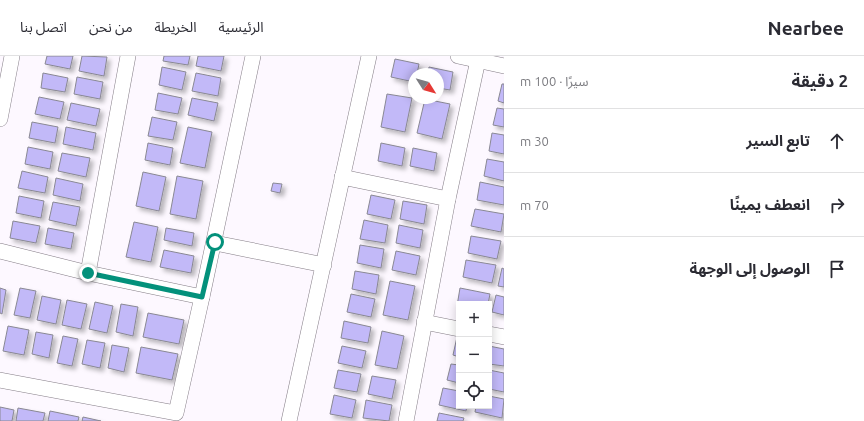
<!DOCTYPE html>
<html lang="ar">
<head>
<meta charset="utf-8">
<style>
	:root { --surface:#fff; --page:#f7f7f7; --text:#2b2b33; --muted:#7c7c81; --line:#e1e1e2 }
	body { margin:0; font-family:Ubuntu,"Noto Sans Arabic",sans-serif; background:var(--page); color:var(--text); direction:rtl }
	.controls { position:absolute; right:12px; bottom:12px; display:grid; overflow:hidden; border-radius:0px; box-shadow:0 2px 10px #0003 }
	.controls button { width:36px; height:36px; display:grid; place-items:center; padding:0; border:0; border-bottom:1px solid var(--line); background:var(--surface); color:var(--text); font:20px sans-serif }
	.compass { position:absolute; left:408px; top:12px; width:36px; height:36px; border-radius:50%; background:var(--surface); box-shadow:0 2px 10px #0003; rotate:127deg }
	.stop { position:absolute; width:12px; height:12px; margin:-9px; border:3px solid #03917b; border-radius:50%; background:#fff }
	.stop.end { background:#03917b; border-color:#fff; box-shadow:0 1px 4px #0008 }
	.list { margin:0; padding:0; list-style:none }
	h2 { display:flex; justify-content:space-between; align-items:center; height:52px; margin:0; padding:0 16px; font-size:17px }
	h2 small { font-size:13px; font-weight:400; color:var(--muted) }
	.list li { display:grid; grid-template-columns:26px 1fr auto; gap:12px; align-items:center; box-sizing:border-box; height:64px; padding:0 16px; border-top:1px solid var(--line) }
	.list b { display:block; font-size:15px; white-space:nowrap }
	.list em { font-size:13px; font-style:normal; color:var(--muted) }
	.icon { flex:none; width:22px; height:22px; fill:none; stroke:currentColor; stroke-width:2; stroke-linecap:round; stroke-linejoin:round }
	.map { position:relative; flex:none; width:504px; height:365px; overflow:hidden; direction:ltr }
	header { display:flex; align-items:center; gap:24px; box-sizing:border-box; height:56px; padding:0 20px; background:var(--surface); border-bottom:1px solid var(--line) }
	header strong { font-size:19px }
	nav { display:flex; gap:22px; margin-inline-start:auto; font-size:14px }
	main { display:flex }
	aside { flex:1; background:var(--surface) }
	.map>svg:first-child { display:block }
	.building { fill:#c2b9f8; stroke:#898893; filter:url(#shadow) }
	.lines { fill:none; stroke-linecap:round; stroke-linejoin:round }
	.minor-casing { stroke:#857e87; stroke-width:16 }
	.minor { stroke:#fff; stroke-width:15 }
	.route { stroke:#03917b; stroke-width:5 }
</style>
</head>
<body>
<header>
<strong>Nearbee</strong>
<nav><a>الرئيسية</a><a>الخريطة</a><a>من نحن</a><a>اتصل بنا</a></nav>
</header>
<main>
<aside>
<h2>2 دقيقة<small>سيرًا · 100 m</small></h2>
<ul class="list">
<li><svg class="icon" aria-label="ahead" viewBox="0 0 24 24"><path d="M12 20V5M6 11l6-6 6 6"/></svg><div><b>تابع السير</b></div><em>30 m</em></li>
<li><svg class="icon" aria-label="right" viewBox="0 0 24 24"><path d="M7 20v-9h11M14 6l5 5-5 5"/></svg><div><b>انعطف يمينًا</b></div><em>70 m</em></li>
<li><svg class="icon" aria-label="arrive" viewBox="0 0 24 24"><path d="M6 21V4h12l-3 4 3 4H6"/></svg><div><b>الوصول إلى الوجهة</b></div></li>
</ul>
</aside>
<div class="map">
<svg width="504" height="365" viewBox="0 0 504 365">
	<defs>
		<filter id="shadow"><feDropShadow dx="3.5" dy="3.5" stdDeviation="2" flood-color="#0004"/></filter>
	</defs>
	<rect width="100%" height="100%" fill="#fdf8ff"/>
	<g class="building">
		<path d="M47 0H73L70 13 45 8Z"/>
		<path d="M82 0 107 1 104 20 79 15Z"/>
		<path d="M164 0H190L188 9 163 5Z"/>
		<path d="M198 0H224L221 15 196 10Z"/>
		<path d="M395 3 419 8 417 18H414V26L391 21Z"/>
		<path d="M162 11 186 16 182 34 159 29Z"/>
		<path d="M429 11 453 16 450 34 438 32V18H428Z"/>
		<path d="M43 17 68 22 65 36 41 32Z"/>
		<path d="M196 17 221 22 218 40 192 35Z"/>
		<path d="M77 21 103 26 100 43 74 38Z"/>
		<path d="M502 28H504V47L498 45Z"/>
		<path d="M158 37 182 42 178 58 155 54Z"/>
		<path d="M387 38 412 42 405 76 381 71Z"/>
		<path d="M39 41 64 46 60 63 35 58Z"/>
		<path d="M192 42 218 47 214 65 188 59Z"/>
		<path d="M425 43 450 48 442 83 417 77Z"/>
		<path d="M71 47 100 53 96 70 67 64Z"/>
		<path d="M497 52 504 53V71L493 69Z"/>
		<path d="M152 61 177 66 173 84 148 80Z"/>
		<path d="M32 66 58 71 55 87 29 82Z"/>
		<path d="M66 71 96 77 93 94 63 88Z"/>
		<path d="M188 71 212 76 205 112 180 107Z"/>
		<path d="M492 77 504 79V98L489 95Z"/>
		<path d="M148 87 173 92 170 109 145 104Z"/>
		<path d="M381 87 405 92 402 110 378 105Z"/>
		<path d="M28 91 53 96 50 113 25 108Z"/>
		<path d="M413 92 437 97 434 115 410 110Z"/>
		<path d="M62 97 90 102 86 121 58 115Z"/>
		<path d="M487 103 504 106V125L484 120Z"/>
		<path d="M22 115 48 121 45 137 18 132Z"/>
		<path d="M143 116 166 121 159 155 136 150Z"/>
		<path d="M177 120 203 125 196 163 170 158Z"/>
		<path d="M56 122 83 128 80 145 53 139Z"/>
		<path d="M480 126 504 131V149L477 144Z"/>
		<path d="M273 127 282 128 280 137 271 135Z"/>
		<path d="M371 139 395 144 391 163 367 158Z"/>
		<path d="M19 140 44 145 41 162 16 157Z"/>
		<path d="M403 145 427 149 424 168 400 163Z"/>
		<path d="M53 146 80 151 76 170 49 164Z"/>
		<path d="M475 153 504 158 501 176 471 170Z"/>
		<path d="M364 164 388 169 385 187 360 183Z"/>
		<path d="M13 165 40 170 36 187 10 182Z"/>
		<path d="M134 166 158 171 151 206 126 201Z"/>
		<path d="M399 169 423 174 420 192 396 187Z"/>
		<path d="M48 172 74 177 71 193 45 188Z"/>
		<path d="M166 172 194 177 192 190 164 184Z"/>
		<path d="M471 180 501 185 497 203 468 197Z"/>
		<path d="M360 189 384 193 381 212 357 207Z"/>
		<path d="M164 194 194 200 191 217 160 211Z"/>
		<path d="M396 195 420 200 416 219 392 214Z"/>
		<path d="M466 204 496 209 492 227 463 221Z"/>
		<path d="M502 212 504 213V231L498 230Z"/>
		<path d="M355 215 379 219 376 238 352 233Z"/>
		<path d="M390 225 415 230 408 264 383 259Z"/>
		<path d="M0 232 6 234 2 258 0 257Z"/>
		<path d="M20 232 36 235 30 262 14 259Z"/>
		<path d="M460 232 490 238 488 248 457 250Z"/>
		<path d="M351 238 375 243 371 261 347 256Z"/>
		<path d="M496 239 504 241V259L492 256Z"/>
		<path d="M42 240 61 244 56 268 37 264Z"/>
		<path d="M67 244 87 248 81 273 62 269Z"/>
		<path d="M95 246 113 250 107 277 89 273Z"/>
		<path d="M121 248 138 251 133 280 116 276Z"/>
		<path d="M148 257 184 264 179 288 143 281Z"/>
		<path d="M344 265 371 271 368 287 341 282Z"/>
		<path d="M8 270 29 274 24 299 3 295Z"/>
		<path d="M382 275 404 280 397 313 375 309Z"/>
		<path d="M36 276 53 279 49 302 32 298Z"/>
		<path d="M63 280 78 283 72 310 57 307Z"/>
		<path d="M457 281H459V301L453 299Z"/>
		<path d="M87 284 105 287 100 312 82 308Z"/>
		<path d="M112 289 129 292 124 316 108 312Z"/>
		<path d="M342 290 366 295 362 312 338 307Z"/>
		<path d="M489 290 504 293V310L489 308Z"/>
		<path d="M141 291 178 298 172 324 136 317Z"/>
		<path d="M451 308 459 309V327L447 324Z"/>
		<path d="M338 314 361 318 357 336 334 332Z"/>
		<path d="M489 314 504 317V336L489 333Z"/>
		<path d="M372 320 396 324 392 343 368 338Z"/>
		<path d="M443 332 459 335V350H467L466 355 439 349Z"/>
		<path d="M334 339 356 344 352 362 330 358Z"/>
		<path d="M489 340 504 343 502 362 475 356 476 350H489Z"/>
		<path d="M366 344 392 349 389 365 363 362Z"/>
		<path d="M0 351 14 354 12 365H0Z"/>
		<path d="M18 352 45 357 43 365H16Z"/>
		<path d="M50 355 79 361 78 365H48Z"/>
		<path d="M439 357 464 362 463 365H437Z"/>
		<path d="M83 361 101 365H82Z"/>
	</g>
	<g class="lines">
		<g class="minor-casing">
			<g id="minor">
				<path d="M458 0 504 10"/>
				<path d="M0 63 12 0"/>
				<path d="M342 121 448 143"/>
				<path d="M215 187 324 209"/>
				<path d="M0 195 88 217 202 241 253 0"/>
				<path d="M88 217 128 0"/>
				<path d="M424 266 459 273"/>
				<path d="M489 278 504 281"/>
				<path d="M0 324 176 357 202 241"/>
				<path d="M289 365 369 0"/>
				<path d="M406 365 448 143 478 4"/>
			</g>
		</g>
		<use href="#minor" class="minor"/>
	</g>
	<g class="lines">
		<path class="route" d="M88 217 202 241 215 186"/>
	</g>
</svg>
<div class="controls">
<button>+</button>
<button>−</button>
<button><svg class="icon" aria-label="locate" viewBox="0 0 24 24"><circle cx="12" cy="12" r="6"/><path d="M12 2v4M12 18v4M2 12h4M18 12h4"/></svg></button>
</div>
<svg class="compass" viewBox="-18 -18 36 36"><path d="M0-13l5 13h-10z" fill="#e53935"/><path d="M0 13l5-13h-10z" fill="#7c7c81"/></svg>
<div class="stop" style="left:215px;top:186px"></div>
<div class="stop end" style="left:88px;top:217px"></div>
</div>
</main>
</body>
</html>
